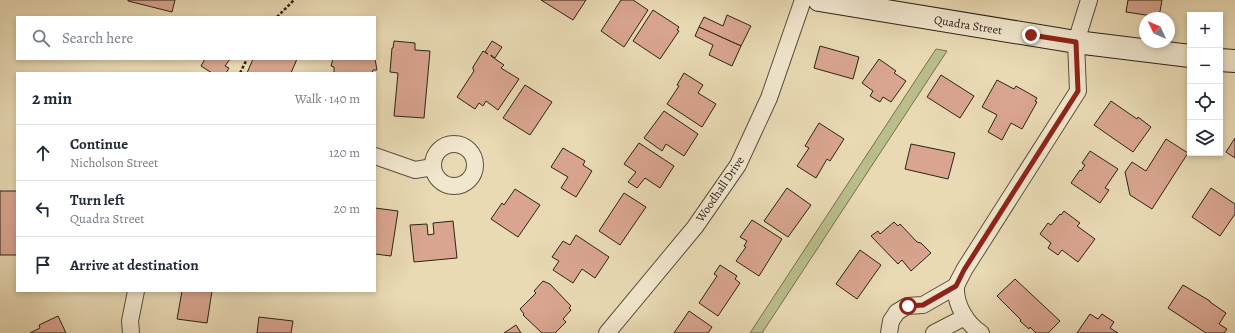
<!DOCTYPE html>
<html lang="en">
<head>
<meta charset="utf-8">
<style>
	:root { --surface:#fff; --page:#f2f2f3; --text:#1f2937; --muted:#747a83; --line:#e0e1e3 }
	body { margin:0; font-family:Alegreya,serif; background:var(--page); color:var(--text) }
	.controls { position:absolute; right:12px; top:12px; display:grid; overflow:hidden; border-radius:0px; box-shadow:0 2px 6px #0003 }
	.controls button { width:36px; height:36px; display:grid; place-items:center; padding:0; border:0; border-bottom:1px solid var(--line); background:var(--surface); color:var(--text); font:20px sans-serif }
	.compass { position:absolute; left:1139px; top:12px; width:36px; height:36px; border-radius:50%; background:var(--surface); box-shadow:0 2px 6px #0003; rotate:314deg }
	.stop { position:absolute; width:12px; height:12px; margin:-9px; border:3px solid #8f2418; border-radius:50%; background:#fff }
	.stop.end { background:#8f2418; border-color:#fff; box-shadow:0 1px 4px #0008 }
	.list { margin:0; padding:0; list-style:none }
	h2 { display:flex; justify-content:space-between; align-items:center; height:52px; margin:0; padding:0 16px; font-size:17px }
	h2 small { font-size:13px; font-weight:400; color:var(--muted) }
	.list li { display:grid; grid-template-columns:26px 1fr auto; gap:12px; align-items:center; box-sizing:border-box; height:56px; padding:0 16px; border-top:1px solid var(--line) }
	.list b { display:block; font-size:15px; white-space:nowrap }
	.list p { margin:0; font-size:13px; white-space:nowrap; color:var(--muted) }
	.list em { font-size:13px; font-style:normal; color:var(--muted) }
	.icon { flex:none; width:22px; height:22px; fill:none; stroke:currentColor; stroke-width:2; stroke-linecap:round; stroke-linejoin:round }
	.map { position:relative; flex:none; width:1235px; height:333px; overflow:hidden }
	.search { position:absolute; background:var(--surface); box-shadow:0 2px 6px #0003; left:16px; top:16px; width:360px; height:44px; display:flex; align-items:center; gap:10px; box-sizing:border-box; padding:0 14px; border-radius:0px; color:var(--muted); font-size:15px }
	.panel { position:absolute; background:var(--surface); box-shadow:0 2px 6px #0003; left:16px; top:72px; width:360px; height:220px; border-radius:0px }
	.map>svg:first-child { display:block }
	.green { fill:#babe8a; stroke:#737051 }
	.building { fill:#d9a590; stroke:#2c2318 }
	.lines { fill:none; stroke-linecap:round; stroke-linejoin:round }
	.street-casing { stroke:#5b513f; stroke-width:18 }
	.secondary-casing { stroke:#2c2318; stroke-width:24 }
	.path { stroke:#2c2318; stroke-width:2.5; stroke-dasharray:3 2; stroke-linecap:butt }
	.street { stroke:#f1e7ce; stroke-width:16 }
	.secondary { stroke:#f1e7ce; stroke-width:22 }
	.route { stroke:#8f2418; stroke-width:5 }
	.labels { text-anchor:middle; dominant-baseline:central; stroke-width:3; stroke-linejoin:round; paint-order:stroke }
	.street-label { font-size:12px; fill:#2c2318; stroke:#f1e7ce }
</style>
</head>
<body>
<div class="map">
<svg width="1235" height="333" viewBox="0 0 1235 333">
	<rect width="100%" height="100%" fill="#e9dab4"/>
	<filter id="stains"><feTurbulence type="fractalNoise" baseFrequency=".005" numOctaves="4"/><feColorMatrix values="0 0 0 0 .2 0 0 0 0 .09 0 0 0 0 .02 0 0 0 .5 -.17"/></filter>
	<radialGradient id="worn" r=".72"><stop offset=".6" stop-color="#630" stop-opacity="0"/><stop offset="1" stop-color="#630" stop-opacity=".3"/></radialGradient>
	<path class="green" d="M936 49 947 51 762 333H750Z"/>
	<g class="building">
		<path d="M128 0H175L172 12 128 1Z"/>
		<path d="M541 0H586L573 20Z"/>
		<path d="M621 0H633L648 10 624 47 601 31Z"/>
		<path d="M1128 0H1162L1159 17 1126 12Z"/>
		<path d="M653 10 679 27 677 30 679 31 660 59 633 41Z"/>
		<path d="M727 15 751 26 741 46 699 27 704 17 723 26Z"/>
		<path d="M699 27 741 46 732 66 709 55 713 45 695 36Z"/>
		<path d="M394 41 415 43V50L430 51 424 118 394 116 398 73 390 72 392 48H393Z"/>
		<path d="M492 41 502 47 495 58 491 55V56L504 65 501 68 519 79 498 110 486 101 483 106 479 103 475 109 457 97 474 71 473 69V67L483 51 488 54 485 52Z"/>
		<path d="M820 46 859 57 853 79 814 68Z"/>
		<path d="M205 59H230L225 66 229 68 226 73H212L201 66Z"/>
		<path d="M253 59H297L291 73H247Z"/>
		<path d="M333 59H375L377 70H373L372 73H334V67L331 66Z"/>
		<path d="M879 59 896 71 894 73 906 81 891 102 883 97 880 102 870 96 873 91 862 83Z"/>
		<path d="M684 73 703 85 698 93 716 104 702 127 667 104 679 86 677 85Z"/>
		<path d="M941 75 974 96 960 118 927 97Z"/>
		<path d="M997 80 1014 89 1016 86 1037 98 1035 101 1037 102 1022 129 1011 123 1002 140 988 132 997 115 982 107Z"/>
		<path d="M525 85 552 102 530 135 503 118Z"/>
		<path d="M1111 101 1137 119 1138 117 1151 127 1133 152 1094 125Z"/>
		<path d="M664 111 698 134 684 156 666 144 662 151 644 138Z"/>
		<path d="M819 123 844 139 830 161 827 159 816 178 797 166 809 148 805 146Z"/>
		<path d="M1235 138V158L1226 152Z"/>
		<path d="M1166 139 1188 153 1152 209 1130 195 1125 172 1132 162 1146 171Z"/>
		<path d="M639 143 674 166 660 188 645 178 637 188 628 182 636 172 624 164Z"/>
		<path d="M911 144 955 153 948 179 905 169Z"/>
		<path d="M563 148 585 161 583 165 592 171 576 197 561 188 568 177 551 167Z"/>
		<path d="M1090 151 1118 169 1105 188 1109 190 1100 203 1071 183 1080 170 1081 171 1085 165 1082 163Z"/>
		<path d="M787 188 811 205 788 237 764 221Z"/>
		<path d="M1211 188 1235 204V214L1220 236 1192 217Z"/>
		<path d="M515 189 540 205 518 237 491 219 502 203 504 205Z"/>
		<rect x="0" y="191" width="17" height="64"/>
		<path d="M624 193 646 207 620 245 599 231Z"/>
		<path d="M375 208 398 211 391 256 375 254Z"/>
		<path d="M1064 211 1080 223 1077 226 1095 239 1078 262 1062 250 1058 255 1048 248 1051 243 1040 234 1048 223 1051 225 1060 214 1061 215Z"/>
		<path d="M752 220 782 239 759 276 736 261 746 247 744 246 747 241 740 237Z"/>
		<path d="M453 221 457 258 414 262 410 225 427 224 428 235 434 234 433 223Z"/>
		<path d="M894 222 898 226 900 224 917 242 921 243 931 253 911 271 902 260 898 264 871 236 878 231 880 234Z"/>
		<path d="M576 235 609 257 595 278 582 269 573 283 553 270 559 261 552 257 563 241 570 245Z"/>
		<path d="M860 250 881 265 857 299 836 284Z"/>
		<path d="M720 265 737 276 735 279 740 283 718 316 699 303 717 276 714 274Z"/>
		<path d="M1015 279 1060 321 1048 333H1036L1030 327 1029 329 1020 321 1021 320 997 296Z"/>
		<path d="M543 281 550 284 571 306 569 308 571 310 563 319 566 322 555 333H542L523 315 524 314 520 309 536 293 534 291Z"/>
		<path d="M1183 285 1210 301V302L1226 313 1219 324 1227 329 1224 333H1206L1168 308Z"/>
		<path d="M182 291H212L207 323 177 319Z"/>
		<path d="M689 311 712 327 708 333H674Z"/>
		<path d="M1090 314 1098 319 1102 314 1114 322 1110 328 1118 333H1077Z"/>
		<path d="M58 316 66 333H30L40 328 39 325Z"/>
		<path d="M259 317 293 321 291 333H257Z"/>
		<path d="M516 325 521 333H504Z"/>
	</g>
	<g class="lines">
		<g class="street-casing">
			<g id="street">
				<circle cx="454" cy="165" r="21"/>
				<path d="M375 156 415 170 433 167"/>
				<path d="M131 333 130 321 136 291"/>
				<path d="M607 333 695 227 738 165 769 98 803 0"/>
				<path d="M889 333 891 321 897 312 907 306 923 305 956 286"/>
				<path d="M934 333 965 317"/>
				<path d="M981 333C967 324 955 305 956 287 957 282 962 275 964 270L1078 91 1076 42 1089 0"/>
			</g>
		</g>
		<g class="secondary-casing">
			<g id="secondary">
				<path d="M819 0 1076 42 1190 56"/>
				<path d="M1220 60 1235 61"/>
			</g>
		</g>
		<g class="path">
			<path d="M277 17 294 0"/>
			<path d="M240 73 247 59"/>
		</g>
		<use href="#street" class="street"/>
		<use href="#secondary" class="secondary"/>
	</g>
	<g class="lines">
		<path class="route" d="M908 306 923 305 956 286 964 270 1078 91 1076 42 1031 35"/>
	</g>
	<g class="labels">
		<g class="street-label">
			<text transform="translate(968 25) rotate(9)">Quadra Street</text>
			<text transform="translate(720 189) rotate(-56)">Woodhall Drive</text>
		</g>
	</g>
	<rect width="100%" height="100%" filter="url(#stains)"/>
	<rect width="100%" height="100%" fill="url(#worn)"/>
</svg>
<div class="controls">
<button>+</button>
<button>−</button>
<button><svg class="icon" aria-label="locate" viewBox="0 0 24 24"><circle cx="12" cy="12" r="6"/><path d="M12 2v4M12 18v4M2 12h4M18 12h4"/></svg></button>
<button><svg class="icon" aria-label="layers" viewBox="0 0 24 24"><path d="M12 4l9 5-9 5-9-5zM3 14l9 5 9-5"/></svg></button>
</div>
<svg class="compass" viewBox="-18 -18 36 36"><path d="M0-13l5 13h-10z" fill="#e53935"/><path d="M0 13l5-13h-10z" fill="#747a83"/></svg>
<div class="stop" style="left:908px;top:306px"></div>
<div class="stop end" style="left:1031px;top:35px"></div>
<div class="search"><svg class="icon" aria-label="search" viewBox="0 0 24 24"><circle cx="10" cy="10" r="6"/><path d="M15 15l6 6"/></svg>Search here</div>
<section class="panel">
<h2>2 min<small>Walk · 140 m</small></h2>
<ul class="list">
<li><svg class="icon" aria-label="ahead" viewBox="0 0 24 24"><path d="M12 20V5M6 11l6-6 6 6"/></svg><div><b>Continue</b><p>Nicholson Street</p></div><em>120 m</em></li>
<li><svg class="icon" aria-label="left" viewBox="0 0 24 24"><path d="M17 20v-9H6M10 6l-5 5 5 5"/></svg><div><b>Turn left</b><p>Quadra Street</p></div><em>20 m</em></li>
<li><svg class="icon" aria-label="arrive" viewBox="0 0 24 24"><path d="M6 21V4h12l-3 4 3 4H6"/></svg><div><b>Arrive at destination</b></div></li>
</ul>
</section>
</div>
</body>
</html>
